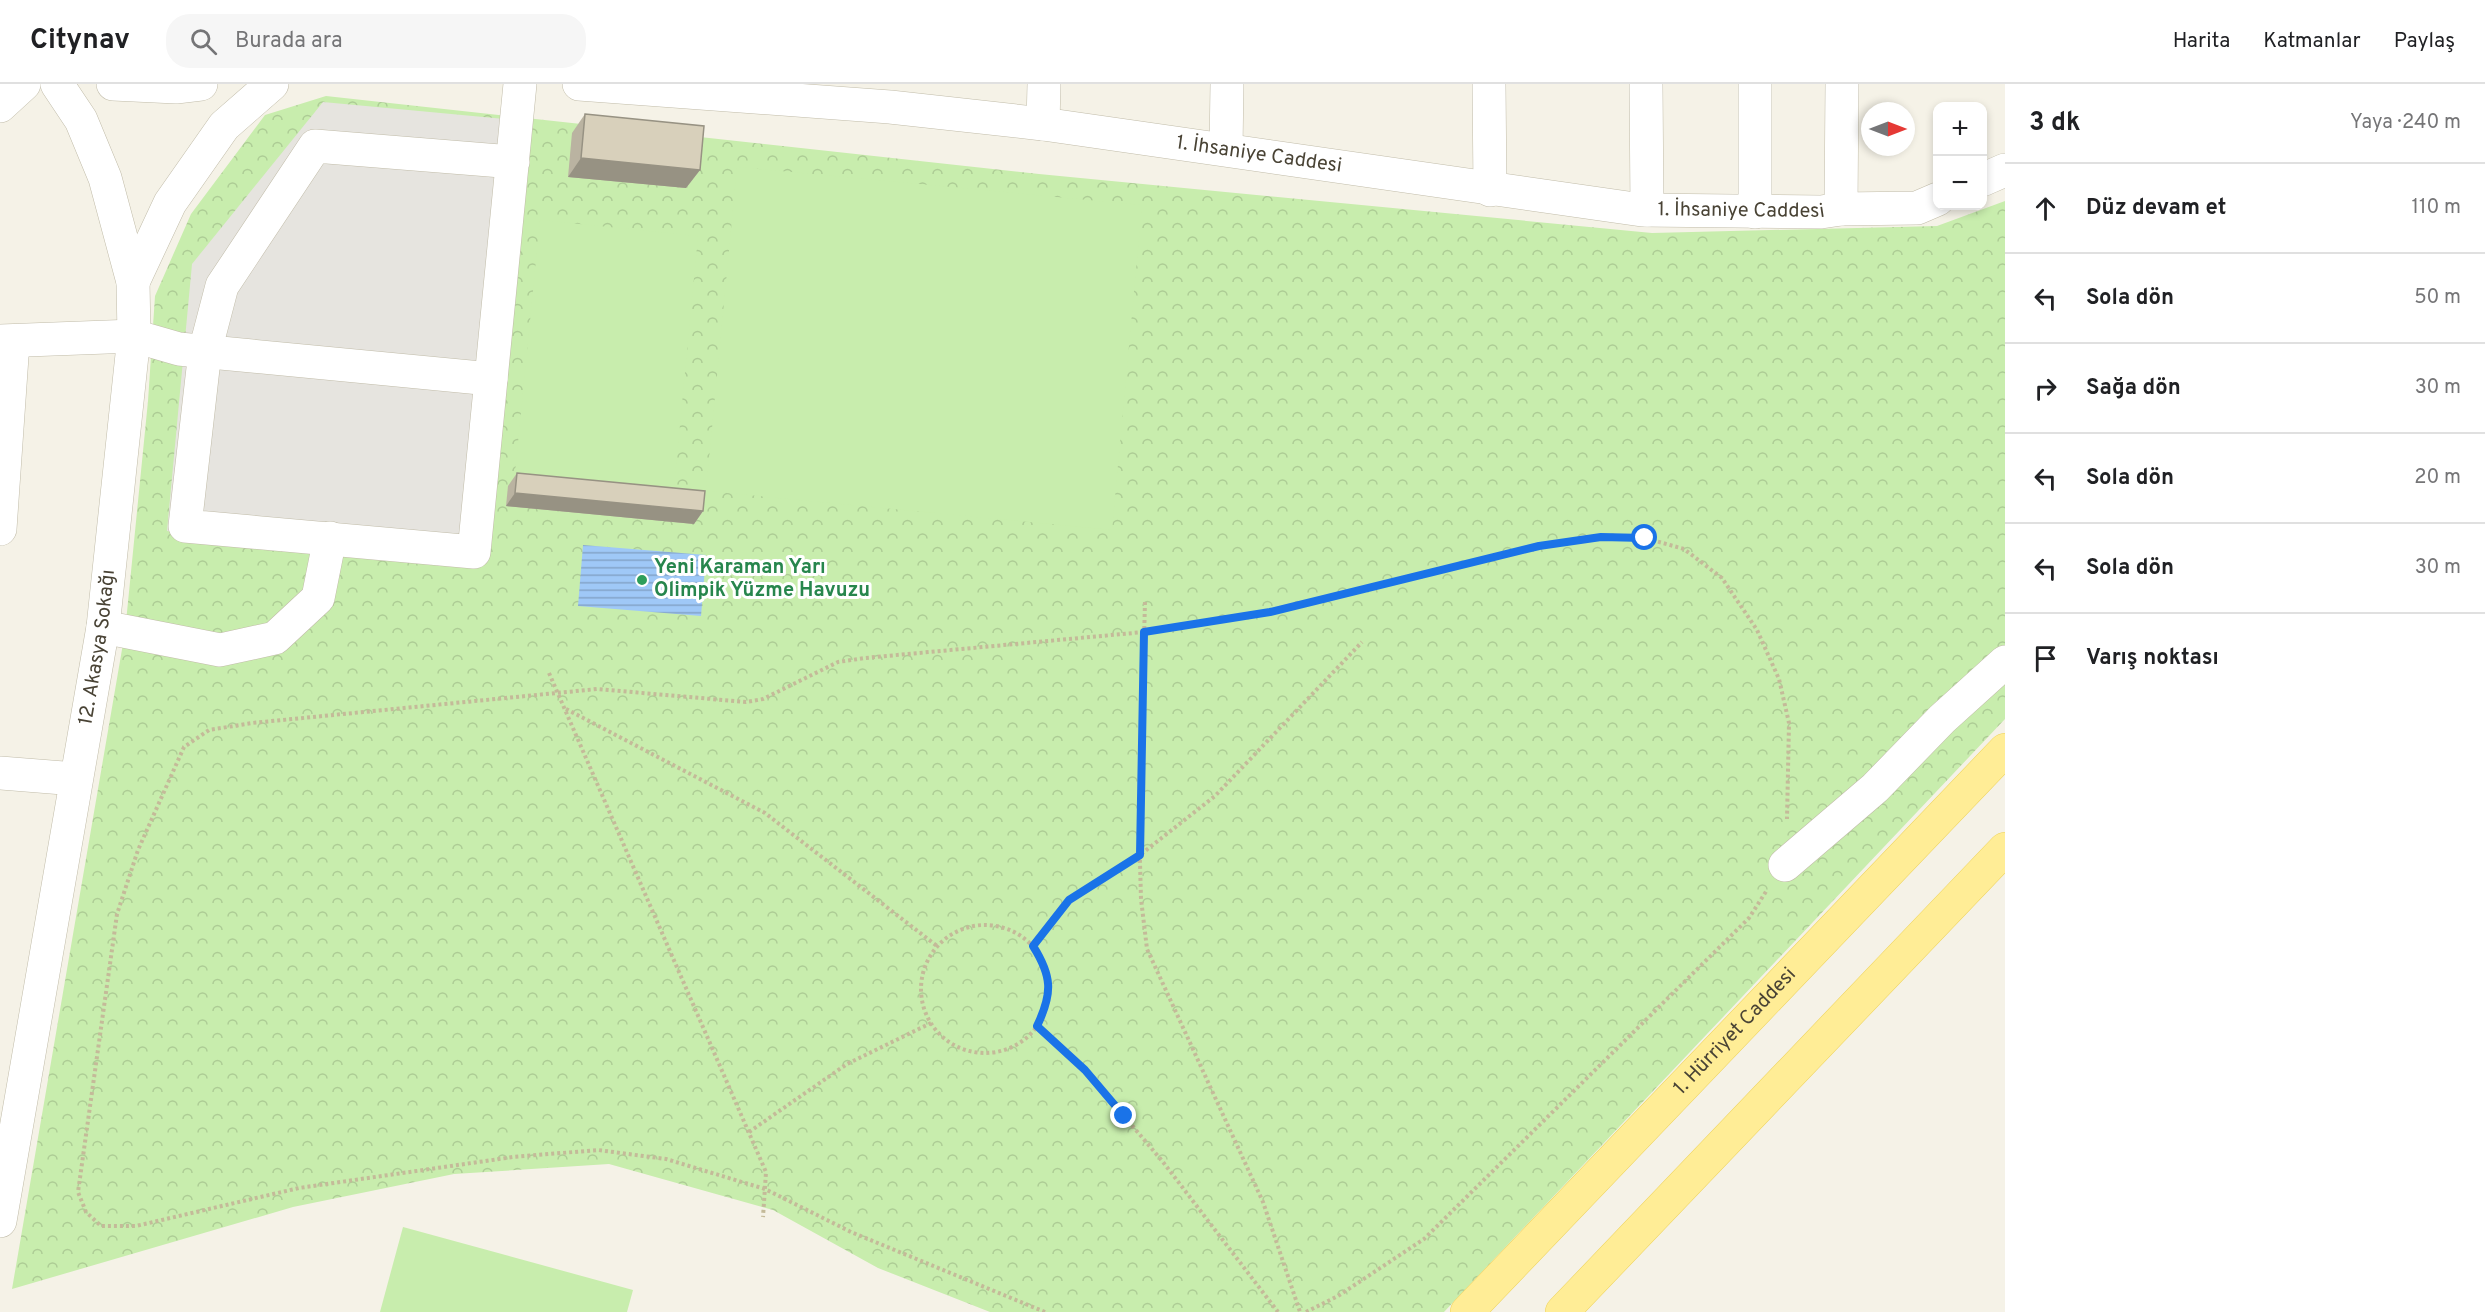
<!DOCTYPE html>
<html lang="tr">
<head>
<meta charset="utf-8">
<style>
	:root { --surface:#fff; --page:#f6f6f6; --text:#202124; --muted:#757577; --line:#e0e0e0 }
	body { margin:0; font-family:Overpass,sans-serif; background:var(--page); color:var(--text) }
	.controls { position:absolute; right:18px; top:18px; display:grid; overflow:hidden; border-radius:12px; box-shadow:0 3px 9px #0003 }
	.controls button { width:54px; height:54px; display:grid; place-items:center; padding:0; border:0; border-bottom:2px solid var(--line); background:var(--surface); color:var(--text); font:30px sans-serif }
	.compass { position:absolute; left:1861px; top:18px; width:54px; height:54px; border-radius:50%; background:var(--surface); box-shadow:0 3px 9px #0003; rotate:90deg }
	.stop { position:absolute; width:18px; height:18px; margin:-14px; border:4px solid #1a73e8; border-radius:50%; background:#fff }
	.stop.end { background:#1a73e8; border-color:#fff; box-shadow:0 2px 6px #0008 }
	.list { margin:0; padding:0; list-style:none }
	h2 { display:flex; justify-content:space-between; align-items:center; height:78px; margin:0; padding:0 24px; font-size:26px }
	h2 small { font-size:20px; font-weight:400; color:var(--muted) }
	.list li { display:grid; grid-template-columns:39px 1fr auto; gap:18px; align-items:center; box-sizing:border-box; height:90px; padding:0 24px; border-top:2px solid var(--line) }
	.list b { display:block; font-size:22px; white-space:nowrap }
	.list em { font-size:20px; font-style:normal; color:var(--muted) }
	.icon { flex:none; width:33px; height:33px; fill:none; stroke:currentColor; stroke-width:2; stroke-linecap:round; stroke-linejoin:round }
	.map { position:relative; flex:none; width:2005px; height:1228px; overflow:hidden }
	header { display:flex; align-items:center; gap:36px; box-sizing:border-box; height:84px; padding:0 30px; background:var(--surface); border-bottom:2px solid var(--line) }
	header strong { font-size:28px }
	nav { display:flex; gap:33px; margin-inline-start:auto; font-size:21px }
	.search { width:420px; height:54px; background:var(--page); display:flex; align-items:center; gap:15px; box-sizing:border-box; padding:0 21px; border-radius:24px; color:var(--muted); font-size:22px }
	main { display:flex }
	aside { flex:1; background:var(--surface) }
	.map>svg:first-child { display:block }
	.forest { fill:url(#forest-crowns) }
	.garden { fill:#c8edad }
	.parking { fill:#e6e4df }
	.water { fill:url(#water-rules) }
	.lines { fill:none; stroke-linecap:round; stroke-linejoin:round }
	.minor-casing { stroke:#c1bca9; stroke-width:34 }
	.major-casing { stroke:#eed35c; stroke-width:34 }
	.path { stroke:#c4ba99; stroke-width:4; stroke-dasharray:3 3; stroke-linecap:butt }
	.minor { stroke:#fff; stroke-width:33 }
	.major { stroke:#ffed96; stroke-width:33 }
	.wall { fill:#bab3a1 }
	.shaded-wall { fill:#979283 }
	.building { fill:#d8d0bb; stroke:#979283; stroke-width:1.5 }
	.route { stroke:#1a73e8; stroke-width:8 }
	.leisure-dot { fill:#2e9e5b; stroke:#fff; stroke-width:2 }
	.labels { text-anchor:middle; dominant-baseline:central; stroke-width:6; stroke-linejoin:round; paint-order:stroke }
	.street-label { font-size:20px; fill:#494335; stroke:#fff }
	.leisure-label { font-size:20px; font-weight:bold; fill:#27864d; stroke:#fff; text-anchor:start }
</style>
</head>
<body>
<header>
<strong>Citynav</strong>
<div class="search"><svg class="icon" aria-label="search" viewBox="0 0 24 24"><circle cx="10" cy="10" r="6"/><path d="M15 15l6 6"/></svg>Burada ara</div>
<nav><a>Harita</a><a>Katmanlar</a><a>Paylaş</a></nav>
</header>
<main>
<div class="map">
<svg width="2005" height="1228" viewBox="0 0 2005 1228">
	<defs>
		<pattern id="forest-crowns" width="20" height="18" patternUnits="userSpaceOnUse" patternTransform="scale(1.5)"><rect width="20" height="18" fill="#c8edad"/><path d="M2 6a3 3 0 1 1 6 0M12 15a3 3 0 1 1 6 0" fill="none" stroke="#adcc95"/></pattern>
		<pattern id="water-rules" width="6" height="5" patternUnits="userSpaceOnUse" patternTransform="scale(1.5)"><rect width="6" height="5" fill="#9fc8f7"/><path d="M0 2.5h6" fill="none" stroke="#84a4c9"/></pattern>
	</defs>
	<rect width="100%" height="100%" fill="#f5f2e7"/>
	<path class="forest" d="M326 12 1039 90 1652 149 1937 142 2005 117V635L1444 1228H990L878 1184 773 1126 609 1080 454 1090 293 1123 12 1205 125 548 148 317 155 212 191 130 265 31Z"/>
	<g class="garden">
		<path d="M737 83 1142 121 1112 446 706 407Z"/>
		<path d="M540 136 698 152 674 404 515 389Z"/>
		<path d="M403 1143 633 1206 627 1228H380Z"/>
	</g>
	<path class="parking" d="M323 18 527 37 485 477 167 447 192 180Z"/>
	<path class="water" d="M583 461 706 471 701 532 578 522Z"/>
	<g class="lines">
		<g class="minor-casing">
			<g id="minor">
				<path d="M113 0 176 3 201 0"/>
				<path id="s1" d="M579 0 890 23 1043 40 1642 126 1821 128 1841 125 1917 124 1938 115"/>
				<path d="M1489 0 1490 106"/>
				<path d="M1646 0 1647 126"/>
				<path d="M1755 0V128"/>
				<path d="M0 22 24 0"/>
				<path d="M1043 40 1044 0"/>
				<path d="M1226 65 1227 0"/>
				<path d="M513 78 315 62 222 202 205 267 185 442 474 468 520 0"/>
				<path d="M1982 96 2005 86"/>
				<path d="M1841 125 1842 0"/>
				<path d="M133 198 170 119 224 42 272 0"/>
				<path d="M0 257 134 252 179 265 491 295"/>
				<path d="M0 445 13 258"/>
				<path d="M103 543 220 566 275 554 318 514 330 454"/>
				<path d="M0 689 76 695"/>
				<path d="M1785 781 1875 704 1942 635 2005 578"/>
				<path id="s2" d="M0 1137 103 543 134 252 133 198 105 94 81 36 57 0"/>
			</g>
		</g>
		<g class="major-casing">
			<g id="major">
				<path id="s3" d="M1467 1228 2005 666"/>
				<path d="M1562 1228 2005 765"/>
			</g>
		</g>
		<g class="path">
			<path d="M1145 518 1139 742 1141 815 1147 865 1263 1118 1300 1228"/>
			<path d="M549 589 766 1088 763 1133"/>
			<path d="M566 625 765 729 937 862"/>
			<circle cx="985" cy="905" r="64"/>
			<path d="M1033 862 1069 816 1140 771 1215 712 1362 558"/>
			<path d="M1037 942 1085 986 1163 1078 1278 1228"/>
			<path d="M749 1048 847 980 931 939"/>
			<path d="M1045 1228 851 1148 765 1105 666 1075 598 1066 513 1073 299 1104 136 1142H101L86 1128 78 1108 117 830 138 766 184 663 209 646 252 639 597 605 746 618 763 615 838 578 865 574 1144 548 1270 528 1539 462 1601 453 1645 454 1684 465 1722 494 1757 546 1779 595 1789 639 1787 735"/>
			<path d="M1306 1228 1338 1212 1424 1155 1749 834 1767 806"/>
		</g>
		<use href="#minor" class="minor"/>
		<use href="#major" class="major"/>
	</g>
	<g class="wall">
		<path d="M585 30 700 86 686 104 568 93 572 49Z"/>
		<path d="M517 389 703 427 694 440 506 422 508 402Z"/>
	</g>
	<g class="shaded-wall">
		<path d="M581 74 700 86 686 104 568 93Z"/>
		<path d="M515 409 703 427 694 440 506 422Z"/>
	</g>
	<g class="building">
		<path d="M585 30 704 42 700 86 581 74Z"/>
		<path d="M517 389 705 407 703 427 515 409Z"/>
	</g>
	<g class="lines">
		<path class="route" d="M1124 1032 1085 986 1037 942C1053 909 1052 892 1033 862L1069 816 1140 771 1144 548 1270 528 1539 462 1601 453 1645 454"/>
	</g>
	<circle class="leisure-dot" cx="642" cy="496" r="6"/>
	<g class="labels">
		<g class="street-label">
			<text stroke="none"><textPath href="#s1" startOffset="684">1. İhsaniye Caddesi</textPath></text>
			<text stroke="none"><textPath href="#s1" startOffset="1170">1. İhsaniye Caddesi</textPath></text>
			<text stroke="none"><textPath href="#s2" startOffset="582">12. Akasya Sokağı</textPath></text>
			<text stroke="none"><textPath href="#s3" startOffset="388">1. Hürriyet Caddesi</textPath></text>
		</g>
		<g class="leisure-label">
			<text x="654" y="484">Yeni Karaman Yarı<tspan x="654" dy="23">Olimpik Yüzme Havuzu</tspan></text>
		</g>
	</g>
</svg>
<div class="controls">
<button>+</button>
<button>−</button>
</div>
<svg class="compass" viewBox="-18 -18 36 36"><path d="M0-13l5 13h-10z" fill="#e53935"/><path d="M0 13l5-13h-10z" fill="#757577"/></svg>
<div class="stop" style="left:1645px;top:454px"></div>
<div class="stop end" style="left:1124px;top:1032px"></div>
</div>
<aside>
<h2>3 dk<small>Yaya · 240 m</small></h2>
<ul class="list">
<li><svg class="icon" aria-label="ahead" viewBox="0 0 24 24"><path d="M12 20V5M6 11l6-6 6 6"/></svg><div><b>Düz devam et</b></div><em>110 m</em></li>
<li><svg class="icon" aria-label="left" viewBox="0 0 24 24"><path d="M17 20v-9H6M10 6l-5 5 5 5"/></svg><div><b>Sola dön</b></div><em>50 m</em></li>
<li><svg class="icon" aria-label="right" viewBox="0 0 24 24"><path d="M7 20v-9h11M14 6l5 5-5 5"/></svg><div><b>Sağa dön</b></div><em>30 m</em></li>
<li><svg class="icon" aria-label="left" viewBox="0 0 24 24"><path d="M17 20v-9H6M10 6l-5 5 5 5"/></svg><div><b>Sola dön</b></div><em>20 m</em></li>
<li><svg class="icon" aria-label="left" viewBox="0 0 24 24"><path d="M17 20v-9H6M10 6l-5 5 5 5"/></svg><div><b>Sola dön</b></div><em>30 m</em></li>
<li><svg class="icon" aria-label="arrive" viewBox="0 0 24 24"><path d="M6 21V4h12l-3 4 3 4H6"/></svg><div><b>Varış noktası</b></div></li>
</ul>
</aside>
</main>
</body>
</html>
